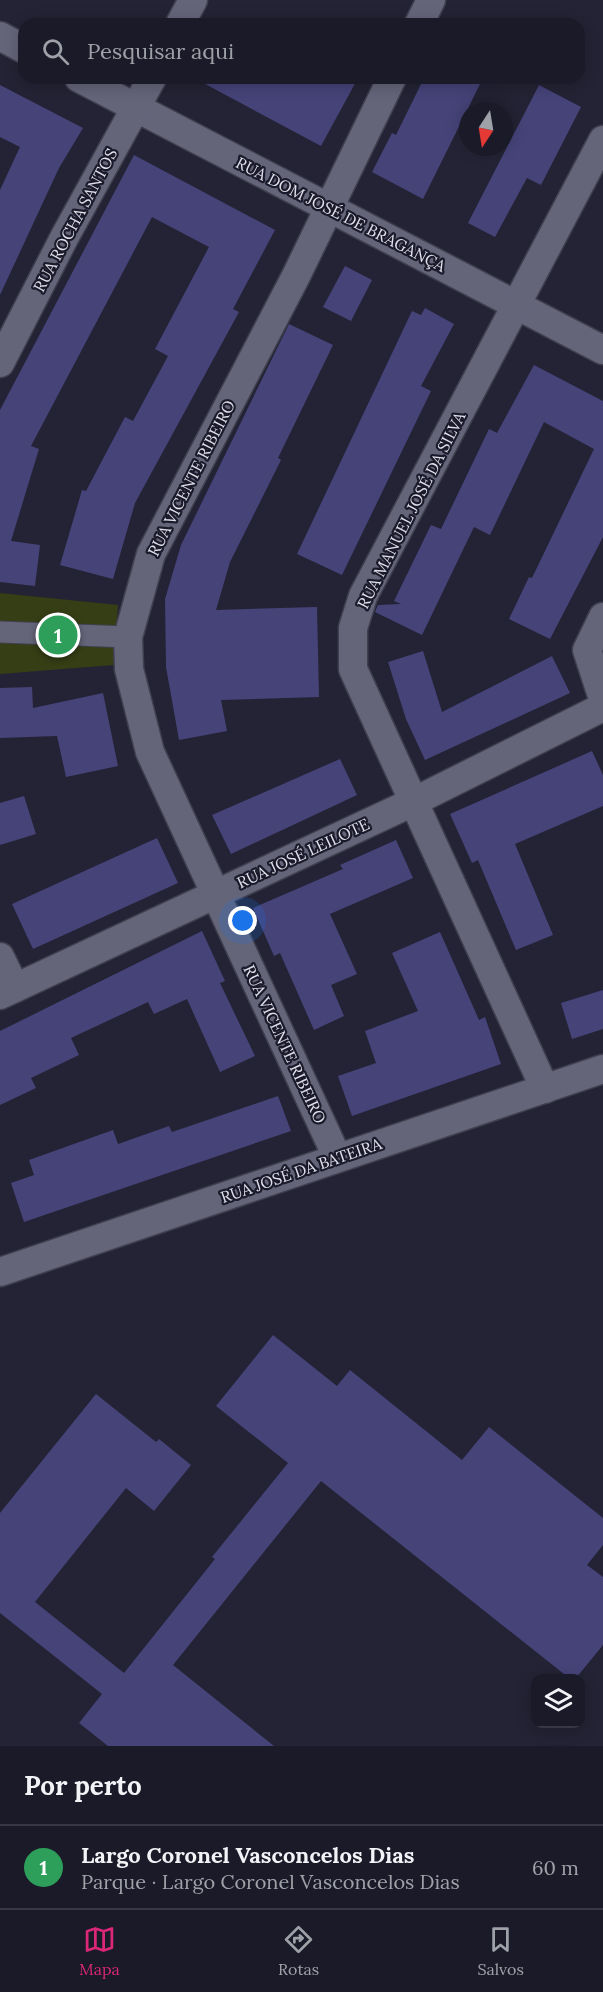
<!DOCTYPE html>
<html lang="pt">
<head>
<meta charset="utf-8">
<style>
	:root { --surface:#1a1a28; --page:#232330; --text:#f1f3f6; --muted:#9fa1a8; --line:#383845; --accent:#db2777 }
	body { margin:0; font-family:Lora,serif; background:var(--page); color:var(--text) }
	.controls { position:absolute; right:18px; bottom:18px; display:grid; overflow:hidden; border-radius:12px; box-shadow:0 3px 15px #0003 }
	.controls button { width:54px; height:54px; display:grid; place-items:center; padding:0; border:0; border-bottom:2px solid var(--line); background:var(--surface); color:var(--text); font:30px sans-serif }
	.compass { position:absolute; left:459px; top:102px; width:54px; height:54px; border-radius:50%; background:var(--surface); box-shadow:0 3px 15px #0003; rotate:192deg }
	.you { position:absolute; left:243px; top:921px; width:21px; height:21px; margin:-15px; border:4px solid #fff; border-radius:50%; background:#1a73e8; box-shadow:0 0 0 9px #1a73e833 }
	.badge { display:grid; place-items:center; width:39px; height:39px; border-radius:50%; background:var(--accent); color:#fff; font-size:20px; font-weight:700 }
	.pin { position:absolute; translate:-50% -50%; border:3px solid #fff; box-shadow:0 2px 6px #0006 }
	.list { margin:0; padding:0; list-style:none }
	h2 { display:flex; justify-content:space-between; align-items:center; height:78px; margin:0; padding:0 24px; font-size:26px }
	h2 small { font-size:20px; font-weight:400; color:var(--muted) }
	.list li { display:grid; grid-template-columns:39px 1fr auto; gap:18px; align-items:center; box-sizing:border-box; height:84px; padding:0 24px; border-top:2px solid var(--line) }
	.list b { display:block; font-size:22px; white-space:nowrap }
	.list p { margin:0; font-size:20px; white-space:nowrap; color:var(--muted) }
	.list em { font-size:20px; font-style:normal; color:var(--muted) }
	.icon { flex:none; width:33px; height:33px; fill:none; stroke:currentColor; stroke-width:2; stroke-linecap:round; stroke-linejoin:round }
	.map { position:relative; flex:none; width:603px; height:1746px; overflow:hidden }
	.search { position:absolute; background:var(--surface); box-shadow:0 3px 15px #0003; left:18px; right:18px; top:18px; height:66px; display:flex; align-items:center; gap:15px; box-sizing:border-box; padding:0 21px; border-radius:18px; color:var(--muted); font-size:22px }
	.sheet { height:162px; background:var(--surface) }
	nav { display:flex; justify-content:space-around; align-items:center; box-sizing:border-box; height:84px; border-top:2px solid var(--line); background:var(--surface); font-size:16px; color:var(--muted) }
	nav a { display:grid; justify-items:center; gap:3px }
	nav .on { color:var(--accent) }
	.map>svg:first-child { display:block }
	.green { fill:#363e15 }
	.building { fill:#464379 }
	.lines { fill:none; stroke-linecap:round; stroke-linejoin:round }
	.pedestrian-casing { stroke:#403f4e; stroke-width:23 }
	.minor-casing { stroke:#403f4e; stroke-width:31 }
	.pedestrian { stroke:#65657a; stroke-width:21 }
	.minor { stroke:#65657a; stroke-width:28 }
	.labels { text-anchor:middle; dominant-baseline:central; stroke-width:4.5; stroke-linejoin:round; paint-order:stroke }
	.street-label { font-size:16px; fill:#e0e0ec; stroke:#1a1a2b }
</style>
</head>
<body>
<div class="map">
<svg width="603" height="1746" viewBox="0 0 603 1746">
	<rect width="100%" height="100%" fill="#232335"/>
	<path class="green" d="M0 593 118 605 114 665 0 674Z"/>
	<g class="building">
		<path d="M194 78H358L321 146Z"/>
		<path d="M424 78H483L423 199 372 172 392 133 396 135Z"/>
		<path d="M0 85 83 128 59 168 0 295V190L20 147 0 137Z"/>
		<path d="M539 85 581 107 541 185 527 178 495 237 468 223Z"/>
		<path d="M134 155 275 230 233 309 239 312 135 503 113 579 60 565 82 490 86 491 125 417 133 421 168 356 155 349 209 247 152 217 31 446 39 449 11 541 40 545 35 586 0 582V410Z"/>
		<path d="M345 266 372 280 351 321 323 307Z"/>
		<path d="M425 308 454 324 421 386 431 391 342 575 297 554 412 311 421 315Z"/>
		<path d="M289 324 333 345 278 458 281 460 230 562 216 610 317 607 319 697 221 700 227 731 179 740 166 667 165 599 181 545Z"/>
		<path d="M534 365 603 401V537L550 639 509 619 529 577 532 578 594 449 544 422 490 535 474 527 422 635 375 612 378 605 401 604 394 601 431 525 441 529 489 429 497 433Z"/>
		<path d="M423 651 442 712 552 656 570 693 425 760 406 719 388 662Z"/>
		<path d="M32 687 33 708 103 693 118 766 66 777 57 736 0 738V688Z"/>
		<path d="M592 751 603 775V806L515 844 553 935 516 950 478 860 472 863 450 814Z"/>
		<path d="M340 759 357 795 231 854 212 815Z"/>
		<path d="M24 796 36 834 0 845V803Z"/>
		<path d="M157 838 178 883 33 949 12 904Z"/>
		<path d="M396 840 413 878 330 914 357 974 331 985 344 1016 314 1030 280 953 274 956 253 908 343 869 340 865Z"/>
		<path d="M202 931 225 981 220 983 255 1056 220 1072 187 999 154 1014 148 1002 71 1038 79 1055 31 1078 36 1088 0 1105V1031Z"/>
		<path d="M440 932 479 1020 485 1017 501 1064 352 1116 338 1076 376 1063 365 1031 418 1011 392 953Z"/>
		<path d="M603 990V1029L572 1039 561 1003Z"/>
		<path d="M278 1096 291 1131 24 1222 11 1183 34 1175 29 1160 113 1130 118 1144 169 1126 172 1132Z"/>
		<path d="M273 1335 337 1386 350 1370 462 1460 489 1427 603 1518V1545L587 1565 603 1577V1645L576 1678H569L321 1481 173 1665 274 1746H108L79 1723 102 1694 0 1613V1513L96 1394 156 1442 159 1439 191 1465 154 1511 126 1488 35 1602 124 1673 215 1559 212 1557 288 1463 216 1406Z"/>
	</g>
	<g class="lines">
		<g class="pedestrian-casing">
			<path id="pedestrian" d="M0 632 128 637"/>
		</g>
		<g class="minor-casing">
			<g id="minor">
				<path d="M180 24 193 0"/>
				<path d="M419 24 431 0"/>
				<path d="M0 36 24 49"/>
				<path d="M79 78 603 350"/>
				<path d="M0 363 64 238 152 78"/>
				<path d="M603 617 587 650 603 699"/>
				<path d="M0 957 15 988"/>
				<path d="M0 995 413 802 603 707"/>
				<path d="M545 1089 353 669V628L363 596 603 140"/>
				<path d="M337 1157 150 752 129 669 128 637 151 554 296 276 392 78"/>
				<path d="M0 1272 603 1069"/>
			</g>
		</g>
		<use href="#pedestrian" class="pedestrian"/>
		<use href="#minor" class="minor"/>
	</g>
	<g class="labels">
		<g class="street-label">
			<text transform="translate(341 214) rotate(27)">RUA DOM JOSÉ DE BRAGANÇA</text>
			<text transform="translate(75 220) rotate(-62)">RUA ROCHA SANTOS</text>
			<text transform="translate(191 478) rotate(-63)">RUA VICENTE RIBEIRO</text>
			<text transform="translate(411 510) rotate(-63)">RUA MANUEL JOSÉ DA SILVA</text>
			<text transform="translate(303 853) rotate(-25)">RUA JOSÉ LEILOTE</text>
			<text transform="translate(285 1044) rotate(65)">RUA VICENTE RIBEIRO</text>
			<text transform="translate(301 1170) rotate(-19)">RUA JOSÉ DA BATEIRA</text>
		</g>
	</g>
</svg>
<div class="controls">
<button><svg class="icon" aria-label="layers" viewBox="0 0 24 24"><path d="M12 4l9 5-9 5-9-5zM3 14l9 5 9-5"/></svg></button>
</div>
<svg class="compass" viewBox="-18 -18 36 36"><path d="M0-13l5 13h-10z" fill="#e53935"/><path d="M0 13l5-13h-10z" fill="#9fa1a8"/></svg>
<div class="you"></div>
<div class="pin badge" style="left:58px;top:635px;background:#2e9e5b">1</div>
<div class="search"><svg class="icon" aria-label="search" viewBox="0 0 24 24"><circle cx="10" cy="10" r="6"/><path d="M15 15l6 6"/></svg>Pesquisar aqui</div>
</div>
<section class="sheet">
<h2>Por perto<small></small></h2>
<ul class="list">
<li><span class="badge" style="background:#2e9e5b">1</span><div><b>Largo Coronel Vasconcelos Dias</b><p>Parque · Largo Coronel Vasconcelos Dias</p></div><em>60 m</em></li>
</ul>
</section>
<nav>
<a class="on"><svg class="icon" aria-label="map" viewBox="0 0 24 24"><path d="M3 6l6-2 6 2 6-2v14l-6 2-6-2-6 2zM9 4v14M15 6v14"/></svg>Mapa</a>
<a><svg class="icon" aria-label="directions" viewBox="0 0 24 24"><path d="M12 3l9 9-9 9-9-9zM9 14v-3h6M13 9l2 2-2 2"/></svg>Rotas</a>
<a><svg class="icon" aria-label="saved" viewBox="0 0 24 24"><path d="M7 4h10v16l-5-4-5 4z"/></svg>Salvos</a>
</nav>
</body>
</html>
